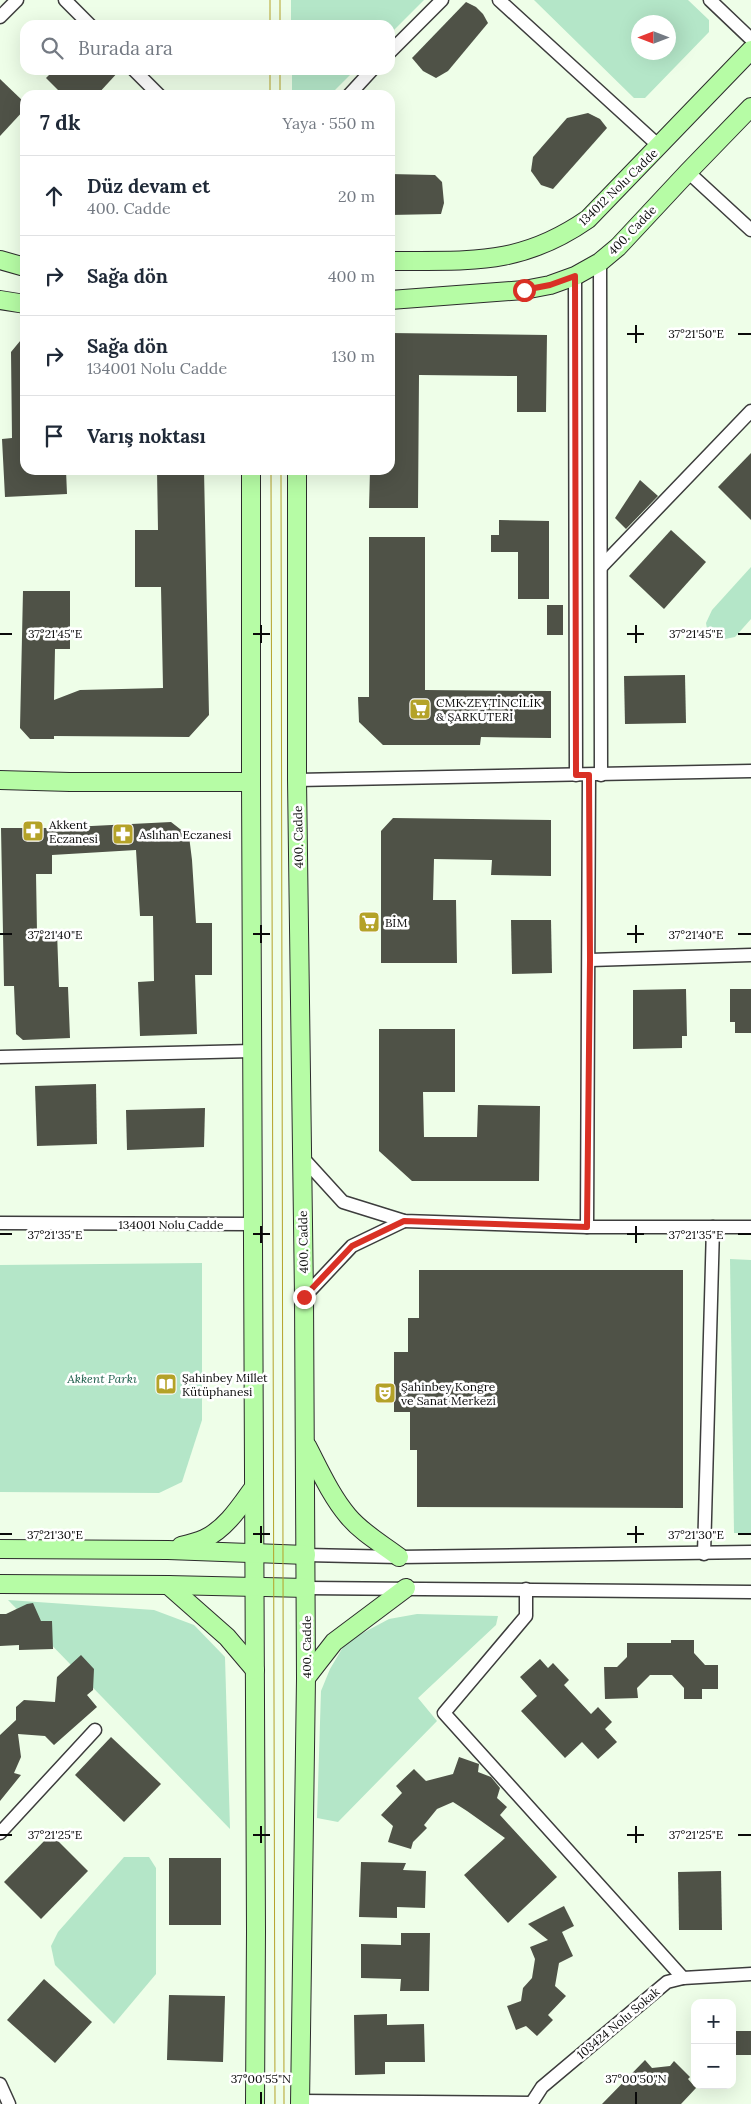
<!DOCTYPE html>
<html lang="tr">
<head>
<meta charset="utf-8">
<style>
	:root { --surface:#fff; --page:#f6f6f7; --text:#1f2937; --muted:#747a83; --line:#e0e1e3 }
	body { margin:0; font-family:Lora,serif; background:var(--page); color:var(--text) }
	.controls { position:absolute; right:15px; bottom:15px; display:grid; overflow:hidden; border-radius:10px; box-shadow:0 5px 20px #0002 }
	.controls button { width:45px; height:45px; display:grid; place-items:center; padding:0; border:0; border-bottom:1px solid var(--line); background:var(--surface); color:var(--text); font:25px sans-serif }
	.compass { position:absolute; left:631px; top:15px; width:45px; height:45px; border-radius:50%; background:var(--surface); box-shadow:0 5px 20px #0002; rotate:270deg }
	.stop { position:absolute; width:15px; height:15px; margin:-11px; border:4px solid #d93025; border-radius:50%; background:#fff }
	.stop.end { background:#d93025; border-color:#fff; box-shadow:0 1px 5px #0008 }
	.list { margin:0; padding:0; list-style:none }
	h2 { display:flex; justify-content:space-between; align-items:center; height:65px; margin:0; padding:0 20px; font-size:21px }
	h2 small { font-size:16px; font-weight:400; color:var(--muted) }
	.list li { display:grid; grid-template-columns:32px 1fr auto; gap:15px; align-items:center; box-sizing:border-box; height:80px; padding:0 20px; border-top:1px solid var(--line) }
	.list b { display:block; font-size:19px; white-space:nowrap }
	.list p { margin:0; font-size:16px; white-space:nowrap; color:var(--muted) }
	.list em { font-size:16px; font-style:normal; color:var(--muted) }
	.icon { flex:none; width:28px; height:28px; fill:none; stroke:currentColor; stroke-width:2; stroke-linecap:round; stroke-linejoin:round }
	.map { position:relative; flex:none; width:751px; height:2104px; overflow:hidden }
	.search { position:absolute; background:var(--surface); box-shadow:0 5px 20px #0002; left:20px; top:20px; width:375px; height:55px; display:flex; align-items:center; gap:12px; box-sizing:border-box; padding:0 18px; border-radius:15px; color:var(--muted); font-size:19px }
	.panel { position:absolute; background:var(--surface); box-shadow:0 5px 20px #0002; left:20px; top:90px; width:375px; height:385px; border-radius:15px }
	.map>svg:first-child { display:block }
	.green { fill:#b4e6c8; fill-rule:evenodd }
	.building { fill:#4f5247 }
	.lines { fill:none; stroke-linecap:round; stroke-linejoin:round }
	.street-casing { stroke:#3d3d3d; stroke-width:15 }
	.secondary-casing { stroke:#2c2c2c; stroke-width:20 }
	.street { stroke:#fff; stroke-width:12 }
	.secondary { stroke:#b6fca5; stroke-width:18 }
	.tram { stroke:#b4a228; stroke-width:1 }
	.route { stroke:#d93025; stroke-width:6 }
	.ticks { fill:none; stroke:#0a0a0a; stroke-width:2 }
	.labels { text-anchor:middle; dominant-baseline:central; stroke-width:5; stroke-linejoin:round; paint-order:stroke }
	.street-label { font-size:12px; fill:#0a0a0a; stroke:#fff }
	.poi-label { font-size:12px; fill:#0a0a0a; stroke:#fff; text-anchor:start }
	.park-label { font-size:12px; font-style:italic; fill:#1e5f4c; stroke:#fff }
	.ticks-label { font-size:12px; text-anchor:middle; fill:#0a0a0a; stroke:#fff; stroke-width:5; stroke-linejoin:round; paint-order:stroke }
</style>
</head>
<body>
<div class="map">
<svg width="751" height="2104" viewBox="0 0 751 2104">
	<rect width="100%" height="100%" fill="#eefee8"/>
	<g class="green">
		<path d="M291 0H424L390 34V25H291Z"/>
		<path d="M534 0H688L709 20V32L645 98H634ZM638 22H668V52H638Z"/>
		<path d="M292 70H355L330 95H292Z"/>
		<path d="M751 567V619L735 637 720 640 707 629 706 623 712 610Z"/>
		<path d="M730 1259 751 1260V1533H734Z"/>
		<path d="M202 1263V1420L182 1482 159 1493 0 1492V1265Z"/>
		<path d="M8 1600 154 1610 194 1625 225 1657 230 1829Z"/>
		<path d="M417 1614 498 1616 496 1625 418 1698 437 1721 338 1822 317 1818 321 1691 330 1669 346 1642 389 1619Z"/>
		<path d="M124 1857H149L156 1868V1974L114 2024 55 1965 51 1946 58 1932Z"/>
	</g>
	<g class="building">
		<path d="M466 2 476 7 483 14 488 23 448 71 436 78 423 71 412 58Z"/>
		<path d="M54 70H120L97 95H63L46 78Z"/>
		<path d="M0 79 25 103V109L0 136Z"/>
		<path d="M588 113 600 119 607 128 553 189 541 185 531 171 533 157 567 118Z"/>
		<path d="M390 174 435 175 442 182 444 203 441 214 390 215Z"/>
		<path d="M390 333 547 335 546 412H517V376L419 375 418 508H369L370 470H390Z"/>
		<path d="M25 335V470H66L67 494 5 497 2 439 12 438 11 352Z"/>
		<path d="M751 453V520L718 487Z"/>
		<path d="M157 470H204L209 715 189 737 54 736V739H30L20 728 23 591H70V649H55L54 700 80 690 163 688 161 587H135V530H158Z"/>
		<path d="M640 480 658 496 626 529 615 518Z"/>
		<path d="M499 520 549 521V599H518V552H491V535H499Z"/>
		<path d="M671 530 706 562 664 609 629 576Z"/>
		<path d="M369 537H425V690L551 691V738L481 737 480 745H383L359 722 358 697H369Z"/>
		<rect x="547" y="605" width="16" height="30"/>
		<path d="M685 675 686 723 625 724 624 676Z"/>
		<path d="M393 818 551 820V876L491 875 492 860 434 859 433 900H456L457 963H381V831Z"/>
		<path d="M171 822 189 836 192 860 196 923H212V975H195L197 1034 140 1036 138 982 154 981 153 916H140L136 850 52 855V874H36L37 932H57L59 987H68L70 1038 23 1040 16 1034 14 986H4L1 828H52Z"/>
		<path d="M511 920H551L552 973 512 974Z"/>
		<path d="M686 989 687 1036H682V1048L633 1049V990Z"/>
		<path d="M730 989H751V1033H735V1022H730Z"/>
		<path d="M379 1029H455V1092H423L424 1137H477L478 1105 540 1106 539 1181H412L379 1151Z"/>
		<path d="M96 1084 97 1144 37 1146 35 1086Z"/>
		<path d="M205 1108 204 1147 127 1150 126 1110Z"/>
		<path d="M419 1270H683V1508L417 1507V1450H410V1412H394V1352H408V1318H419Z"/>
		<path d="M33 1603 41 1621H52L53 1649 19 1650V1645L0 1646V1614H6L27 1604Z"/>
		<path d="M671 1640H694V1653L705 1665H718V1689H702V1699H684V1688L672 1675H650L637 1688 638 1698 605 1699 604 1667H617L627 1657V1643H671Z"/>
		<path d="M81 1655 94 1669 93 1690 87 1695 97 1707 54 1745 45 1736 18 1734 21 1757 14 1773 21 1775 0 1801V1735L16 1720V1707L24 1700 55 1702 57 1677Z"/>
		<path d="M540 1659 548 1668 553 1663 569 1680 564 1685 591 1714 598 1707 612 1722 605 1729 617 1742 598 1759 582 1742 565 1758 521 1711 537 1696 520 1677Z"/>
		<path d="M111 1737 161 1784 124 1822 75 1775Z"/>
		<path d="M459 1757 479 1764 478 1772 491 1777 500 1788 497 1798 507 1807 500 1815 557 1877 508 1923 464 1875 505 1838 467 1811 453 1802 437 1809 424 1825 427 1828 413 1842 411 1849 388 1842 393 1826 381 1815 402 1793 396 1786 414 1769 426 1781 453 1774Z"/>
		<path d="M51 1834 88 1871 41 1919 4 1882Z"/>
		<rect x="169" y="1858" width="52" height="67"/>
		<path d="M361 1862 406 1863 403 1870 426 1871 425 1908 397 1907V1918L359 1917Z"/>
		<path d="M721 1871 722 1930H679L678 1872Z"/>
		<path d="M564 1906 574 1926 562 1932 573 1956 559 1963 555 1986 566 1996 548 2015 553 2020 537 2036 526 2026 516 2030 507 2006 521 2001 523 1988 532 1978 535 1959 530 1947 548 1940 528 1924Z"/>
		<path d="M401 1933H430L429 1991H400L401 1979 361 1978V1944L401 1945Z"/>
		<path d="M44 1979 92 2022 55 2063 7 2020Z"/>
		<path d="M169 1995 225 1996 223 2062 167 2060Z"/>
		<path d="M387 2014V2025L424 2024 425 2062H385V2074L355 2075 354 2015Z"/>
		<rect x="736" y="2031" width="15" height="24"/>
		<path d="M645 2060 652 2068 670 2066 674 2061 690 2077 688 2079 696 2088 681 2104H602Z"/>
	</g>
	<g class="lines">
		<g class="street-casing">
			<g id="street">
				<path d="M65 0 90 25"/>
				<path d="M499 0 659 146"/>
				<path d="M710 0 751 39"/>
				<path d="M0 17 17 0"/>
				<path d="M390 52 442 0"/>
				<path d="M134 70 159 95"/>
				<path d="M349 95 372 70"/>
				<path d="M688 172 751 230"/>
				<path d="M600 262 601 775"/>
				<path d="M575 276 576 775"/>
				<path d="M602 566 751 411"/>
				<path d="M297 780 751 771"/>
				<path d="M590 960 751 955"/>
				<path d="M0 1057 252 1051"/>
				<path d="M302 1157 343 1202 404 1221 587 1227H751"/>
				<path d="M0 1223 253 1224"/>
				<path d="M587 1227 589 775"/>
				<path d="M304 1297 352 1246 404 1221"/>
				<path d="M704 1554 713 1227"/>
				<path d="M306 1555 399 1557 751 1552"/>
				<path d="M306 1588 751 1592"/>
				<path d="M526 1589V1616L444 1713 683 1978"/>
				<path d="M0 1833 95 1730"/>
				<path d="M0 2084 9 2104"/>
				<path d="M300 2101 531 2103"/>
				<path d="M531 2104 542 2087 667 1982 683 1978 751 1974"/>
			</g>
		</g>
		<g class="secondary-casing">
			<g id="secondary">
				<path d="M0 260 25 267"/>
				<path d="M390 261C469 260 519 267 588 219L751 50"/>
				<path d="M0 300 25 304"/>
				<path d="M390 300 524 290 550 285 575 276 600 262 618 247 688 172 751 107"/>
				<path d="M251 470V782L256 1931 255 2104"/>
				<path d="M297 470V780L304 1297 306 1678 300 2104"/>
				<path d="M0 780 70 782H251"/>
				<path d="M307 1446C319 1469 331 1496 348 1516 362 1533 382 1544 399 1557"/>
				<path d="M181 1546C189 1544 197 1542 204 1539 226 1529 241 1505 254 1487"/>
				<path d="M0 1549 168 1550 306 1555"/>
				<path d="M0 1584 168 1585 306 1588"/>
				<path d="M168 1585 227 1637 255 1670"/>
				<path d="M306 1678 334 1642 406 1588"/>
			</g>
		</g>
		<use href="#street" class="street"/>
		<use href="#secondary" class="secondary"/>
		<g class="tram">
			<path d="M270 0V25"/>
			<path d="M280 0V25"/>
			<path d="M270 70V95"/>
			<path d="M280 70V95"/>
			<path d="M271 470 275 2104"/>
			<path d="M281 470 284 2104"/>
		</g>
	</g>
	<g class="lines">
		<path class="route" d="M304 1297 352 1246 404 1221 587 1227 590 960 589 775H576L575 276 550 285 524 290"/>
	</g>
	<path class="ticks" d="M636 325V343M627 334H644M738 334H751M261 625V643M636 625V643M0 634H12M253 634H270M627 634H644M738 634H751M261 925V943M636 925V943M0 934H12M253 934H270M627 934H644M738 934H751M261 1226V1243M636 1226V1243M0 1234H12M253 1234H270M627 1234H644M738 1234H751M261 1526V1543M636 1526V1543M0 1534H12M253 1534H270M627 1534H644M738 1534H751M261 1826V1843M636 1826V1843M0 1835H12M253 1835H270M627 1835H644M738 1835H751M261 2092V2104M636 2092V2104"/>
	<defs>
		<g id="supermarket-square" transform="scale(1.125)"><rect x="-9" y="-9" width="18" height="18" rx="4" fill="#b4a228" stroke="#fff"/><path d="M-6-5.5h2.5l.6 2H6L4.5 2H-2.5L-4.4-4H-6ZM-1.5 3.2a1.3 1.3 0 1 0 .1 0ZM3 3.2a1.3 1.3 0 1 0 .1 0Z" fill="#fff"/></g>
		<g id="pharmacy-square" transform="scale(1.125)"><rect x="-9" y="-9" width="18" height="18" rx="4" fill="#b4a228" stroke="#fff"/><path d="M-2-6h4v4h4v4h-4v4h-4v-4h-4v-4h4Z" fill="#fff"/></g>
		<g id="library-square" transform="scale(1.125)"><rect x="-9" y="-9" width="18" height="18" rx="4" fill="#b4a228" stroke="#fff"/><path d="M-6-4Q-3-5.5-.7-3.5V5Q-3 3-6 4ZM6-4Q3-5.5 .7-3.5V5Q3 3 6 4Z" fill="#fff"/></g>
		<g id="theatre-square" transform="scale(1.125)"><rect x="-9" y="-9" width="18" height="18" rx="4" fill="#b4a228" stroke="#fff"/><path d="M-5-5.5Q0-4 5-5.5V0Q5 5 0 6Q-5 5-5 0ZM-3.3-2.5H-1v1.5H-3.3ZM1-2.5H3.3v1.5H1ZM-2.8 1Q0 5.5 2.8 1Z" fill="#fff"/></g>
	</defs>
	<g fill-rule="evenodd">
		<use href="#supermarket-square" x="420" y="709"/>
		<use href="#pharmacy-square" x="33" y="831"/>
		<use href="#pharmacy-square" x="123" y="834"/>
		<use href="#supermarket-square" x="369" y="922"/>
		<use href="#library-square" x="166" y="1384"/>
		<use href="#theatre-square" x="385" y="1393"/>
	</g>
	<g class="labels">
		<g class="street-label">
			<text transform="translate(618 187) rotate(-44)">134012 Nolu Cadde</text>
			<text transform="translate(632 230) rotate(-46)">400. Cadde</text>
			<text transform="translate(298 837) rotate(-91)">400. Cadde</text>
			<text x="171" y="1224">134001 Nolu Cadde</text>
			<text transform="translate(303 1242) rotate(-91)">400. Cadde</text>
			<text transform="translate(306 1647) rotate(-90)">400. Cadde</text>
			<text transform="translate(618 2023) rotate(-40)">103424 Nolu Sokak</text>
		</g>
		<g class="poi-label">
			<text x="436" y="702">CMK ZEYTİNCİLİK<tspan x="436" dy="14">&amp; ŞARKÜTERİ</tspan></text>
			<text x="49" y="824">Akkent<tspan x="49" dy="14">Eczanesi</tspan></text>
			<text x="139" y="834">Aslıhan Eczanesi</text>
			<text x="385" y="922">BİM</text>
			<text x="182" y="1377">Şahinbey Millet<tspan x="182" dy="14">Kütüphanesi</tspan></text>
			<text x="401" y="1386">Şahinbey Kongre<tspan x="401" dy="14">ve Sanat Merkezi</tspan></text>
		</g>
		<g class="park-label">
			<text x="102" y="1378">Akkent Parkı</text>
		</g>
	</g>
	<g class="ticks-label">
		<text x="696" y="338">37°21'50"E</text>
		<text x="696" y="638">37°21'45"E</text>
		<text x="55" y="638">37°21'45"E</text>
		<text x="696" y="939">37°21'40"E</text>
		<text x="55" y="939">37°21'40"E</text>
		<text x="696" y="1239">37°21'35"E</text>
		<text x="55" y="1239">37°21'35"E</text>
		<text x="55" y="1539">37°21'30"E</text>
		<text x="696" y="1539">37°21'30"E</text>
		<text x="55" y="1839">37°21'25"E</text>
		<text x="696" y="1839">37°21'25"E</text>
		<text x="261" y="2083">37°00'55"N</text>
		<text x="636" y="2083">37°00'50"N</text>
	</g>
</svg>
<div class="controls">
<button>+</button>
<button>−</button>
</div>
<svg class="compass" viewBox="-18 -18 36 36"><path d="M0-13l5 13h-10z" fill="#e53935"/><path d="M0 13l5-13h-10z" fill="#747a83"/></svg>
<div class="stop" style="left:524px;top:290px"></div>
<div class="stop end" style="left:304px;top:1297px"></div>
<div class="search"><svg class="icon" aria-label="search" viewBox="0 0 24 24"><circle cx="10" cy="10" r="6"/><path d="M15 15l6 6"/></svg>Burada ara</div>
<section class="panel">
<h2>7 dk<small>Yaya · 550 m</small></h2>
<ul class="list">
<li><svg class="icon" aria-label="ahead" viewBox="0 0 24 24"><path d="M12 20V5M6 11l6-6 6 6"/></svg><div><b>Düz devam et</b><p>400. Cadde</p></div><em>20 m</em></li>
<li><svg class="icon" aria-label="right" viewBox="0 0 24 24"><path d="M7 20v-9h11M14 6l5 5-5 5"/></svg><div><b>Sağa dön</b></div><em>400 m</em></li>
<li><svg class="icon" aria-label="right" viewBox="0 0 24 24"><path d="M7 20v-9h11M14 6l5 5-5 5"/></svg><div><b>Sağa dön</b><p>134001 Nolu Cadde</p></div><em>130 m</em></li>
<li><svg class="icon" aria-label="arrive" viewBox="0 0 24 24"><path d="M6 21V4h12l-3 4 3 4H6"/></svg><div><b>Varış noktası</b></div></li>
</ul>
</section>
</div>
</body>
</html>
